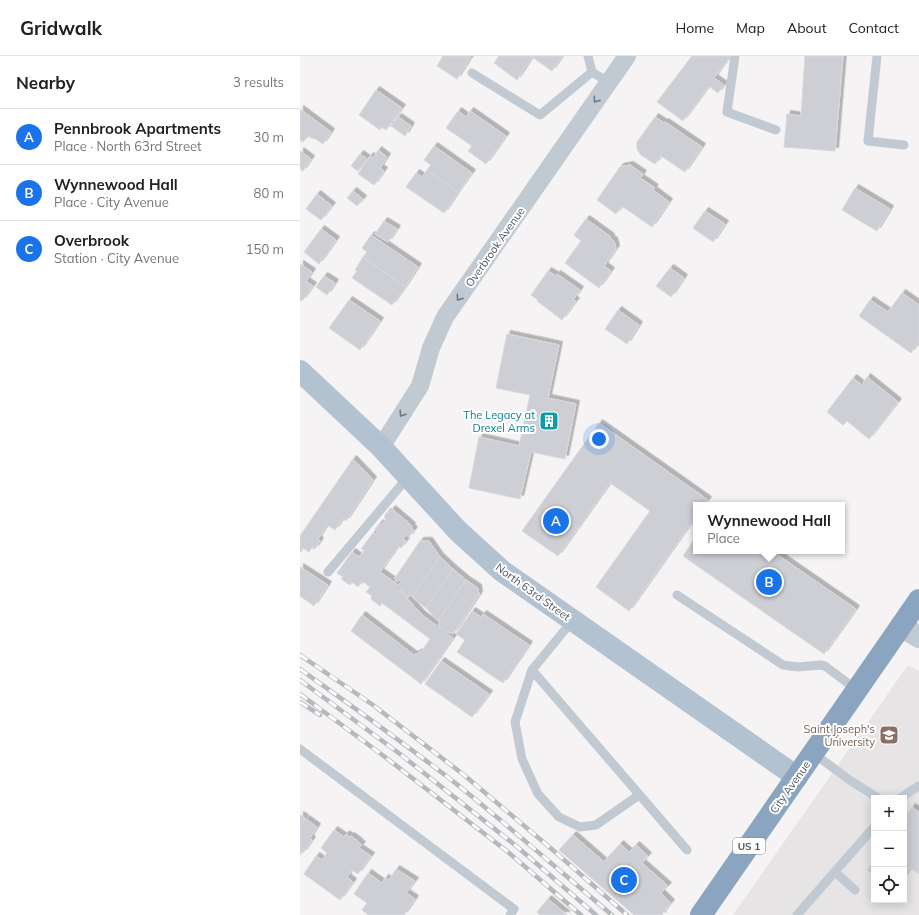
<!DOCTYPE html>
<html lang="en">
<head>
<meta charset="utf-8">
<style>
	:root { --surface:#fff; --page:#f6f6f6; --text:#202124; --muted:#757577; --line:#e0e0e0; --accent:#1a73e8 }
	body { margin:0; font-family:Mulish,sans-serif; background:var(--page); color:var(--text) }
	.controls { position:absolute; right:12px; bottom:12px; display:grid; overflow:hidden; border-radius:0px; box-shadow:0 2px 10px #0003 }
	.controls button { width:36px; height:36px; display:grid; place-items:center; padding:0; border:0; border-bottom:1px solid var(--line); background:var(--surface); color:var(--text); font:20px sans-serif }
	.you { position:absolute; left:299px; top:383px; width:14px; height:14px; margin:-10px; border:3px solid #fff; border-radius:50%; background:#1a73e8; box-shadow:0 0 0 6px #1a73e833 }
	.badge { display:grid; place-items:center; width:26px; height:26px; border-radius:50%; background:var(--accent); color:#fff; font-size:13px; font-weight:700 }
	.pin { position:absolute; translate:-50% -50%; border:2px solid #fff; box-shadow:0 1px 4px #0006 }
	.popup { position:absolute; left:393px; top:446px; width:152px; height:52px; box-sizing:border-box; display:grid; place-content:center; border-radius:0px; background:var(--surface); filter:drop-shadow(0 1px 3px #0005); font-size:13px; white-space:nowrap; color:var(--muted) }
	.popup b { font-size:15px; color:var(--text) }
	.popup::after { content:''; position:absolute; left:50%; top:100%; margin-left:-8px; border:8px solid transparent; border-top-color:var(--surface) }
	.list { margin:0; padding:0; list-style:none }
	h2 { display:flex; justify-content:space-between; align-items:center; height:52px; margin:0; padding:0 16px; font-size:17px }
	h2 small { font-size:13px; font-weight:400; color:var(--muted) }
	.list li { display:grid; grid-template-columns:26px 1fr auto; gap:12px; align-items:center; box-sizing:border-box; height:56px; padding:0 16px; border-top:1px solid var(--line) }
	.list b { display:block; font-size:15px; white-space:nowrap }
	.list p { margin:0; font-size:13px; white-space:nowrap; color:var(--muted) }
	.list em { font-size:13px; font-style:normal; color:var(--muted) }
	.icon { flex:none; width:22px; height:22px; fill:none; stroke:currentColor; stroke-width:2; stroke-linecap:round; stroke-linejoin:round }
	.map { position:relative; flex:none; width:619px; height:859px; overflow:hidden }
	header { display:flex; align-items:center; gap:24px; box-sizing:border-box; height:56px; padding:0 20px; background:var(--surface); border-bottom:1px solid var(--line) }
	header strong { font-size:19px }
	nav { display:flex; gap:22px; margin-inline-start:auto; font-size:14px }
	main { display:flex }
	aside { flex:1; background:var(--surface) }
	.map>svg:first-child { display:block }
	.education { fill:#e6e4e5; fill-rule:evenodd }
	.building { fill:#cdcfd5; stroke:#d7d9de; filter:url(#shadow) }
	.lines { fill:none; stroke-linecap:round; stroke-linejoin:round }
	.lane { stroke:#c1cad2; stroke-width:9 }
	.street { stroke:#c1cad2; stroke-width:18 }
	.secondary { stroke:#c1cbd6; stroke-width:22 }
	.primary { stroke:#b3c2d1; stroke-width:22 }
	.highway { stroke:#8ba5c1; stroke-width:22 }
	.rail-casing { stroke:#b5b8bd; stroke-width:4.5 }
	.rail { stroke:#fff; stroke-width:3; stroke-dasharray:9; stroke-linecap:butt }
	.oneway { stroke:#6e7983 }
	.labels { text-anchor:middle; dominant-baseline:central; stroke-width:4; stroke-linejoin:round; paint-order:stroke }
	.shield { fill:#fff; stroke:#808990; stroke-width:1 }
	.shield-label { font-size:10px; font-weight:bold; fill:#4a5661 }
	.street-label { font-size:11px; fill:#4a5661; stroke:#fff }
	.culture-label { font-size:11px; fill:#0d838f; stroke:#fff; text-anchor:end }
	.education-label { font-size:11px; fill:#785e54; stroke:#fff; text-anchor:end }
</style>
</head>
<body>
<header>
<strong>Gridwalk</strong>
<nav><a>Home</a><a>Map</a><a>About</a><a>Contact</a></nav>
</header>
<main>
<aside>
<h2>Nearby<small>3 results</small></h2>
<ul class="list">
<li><span class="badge">A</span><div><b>Pennbrook Apartments</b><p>Place · North 63rd Street</p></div><em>30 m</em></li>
<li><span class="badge">B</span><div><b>Wynnewood Hall</b><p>Place · City Avenue</p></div><em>80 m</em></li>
<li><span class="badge">C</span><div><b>Overbrook</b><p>Station · City Avenue</p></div><em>150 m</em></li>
</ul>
</aside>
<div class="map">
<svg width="619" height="859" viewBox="0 0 619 859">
	<defs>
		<filter id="shadow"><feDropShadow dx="3.5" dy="-3.5" stdDeviation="0" flood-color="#0004"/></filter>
	</defs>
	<rect width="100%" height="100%" fill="#f5f3f3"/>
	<path class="education" d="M608 609 619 615V859H433ZM574 742H604V844H574Z"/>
	<g class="building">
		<path d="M143 0H170L171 1 157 23 137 10Z"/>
		<path d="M199 0H262L252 15 232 1 217 24 194 7Z"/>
		<path d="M392 0H430L414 22 424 29 418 37 409 30 383 65 357 46Z"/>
		<path d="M505 0H543L535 95 484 91 487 58 501 60Z"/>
		<path d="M76 34 102 52 86 74 82 71 80 74 59 59Z"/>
		<path d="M0 53 31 76 23 88 14 82 13 83 8 80 3 86 0 84Z"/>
		<path d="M158 55 166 61 170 55 206 80 186 108 168 95 172 90 146 72Z"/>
		<path d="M98 61 111 70 105 80 91 70Z"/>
		<path d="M355 61 364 67 365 66 402 91 385 116 361 100 355 108 341 99 338 95 337 92V86Z"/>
		<path d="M134 90 172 117 158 136 127 114 131 109 124 104Z"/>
		<path d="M78 94 87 101 80 112 84 115 74 129 58 118 70 100 73 102Z"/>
		<path d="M0 95 11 103 3 115 0 113Z"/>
		<path d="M60 98 67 103 58 115 51 110Z"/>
		<path d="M330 109 343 118 340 122 355 132 353 134 369 146 352 171 322 150 316 158 297 144 320 111Z"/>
		<path d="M127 114 158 136 144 157 106 131 116 117 122 121Z"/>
		<path d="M555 132 590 153 577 175 542 154Z"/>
		<path d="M53 135 63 143 57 150 47 142Z"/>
		<path d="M17 138 32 150 21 164 6 153Z"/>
		<path d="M405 155 425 168 413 186 393 172Z"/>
		<path d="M286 163 311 181 310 182 314 185 316 193 304 210 311 215 299 232 265 207 281 185 274 179Z"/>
		<path d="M84 165 97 173 88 186 75 178Z"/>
		<path d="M21 173 36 184 19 208 4 196Z"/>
		<path d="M71 179 118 211 105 231 63 201 67 196 62 192Z"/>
		<path d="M63 201 105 231 92 249 52 222 57 215 55 214Z"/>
		<path d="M0 208 12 216 6 225 13 230 2 245 0 244V245Z"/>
		<path d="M370 212 384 222 371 241 356 230Z"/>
		<path d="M248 215 256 220 257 218 280 234 273 244 276 245 262 264 237 245 238 244 231 239Z"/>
		<path d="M24 220 35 227 27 239 16 231Z"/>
		<path d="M602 237 619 249V286L611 297 559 260 570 244 588 256Z"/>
		<path d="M49 244 80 265 60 294 29 272Z"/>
		<path d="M318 254 339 269 327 288 305 273Z"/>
		<path d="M207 278 259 289 248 342 276 348 265 403 231 396 220 443 169 432 179 381 219 390 230 339 196 332Z"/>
		<path d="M567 321 598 346 569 383 547 365 543 369 527 356 553 322 562 329Z"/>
		<path d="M299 367 408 444 404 449H396V460L329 555 296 531 350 455 310 427 258 500 222 475Z"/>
		<path d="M53 403 73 424 46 465 43 462 35 474 27 469 18 483 20 485 15 493 12 491 9 496 3 492 1 496 0 495V480Z"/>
		<path d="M92 453 112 470 111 472 114 474 109 481 106 479 103 483 106 485 101 492 98 490 80 516 97 528 96 530 122 559 153 582 121 628 51 575 62 559 114 599 122 595 130 583 82 547 80 550 71 543 72 540 66 536 70 531 62 525 58 531 52 526 50 529 41 523 43 521 37 517 52 496 59 501 64 494 61 493 73 477 75 478 78 475 75 473 80 467 82 469 86 463 84 461 87 456 89 457Z"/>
		<path d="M396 481V495H472L556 553 524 598 383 500Z"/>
		<path d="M120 485H129L140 501 112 541 110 538 108 542 98 529 101 526 99 524 97 526 95 522Z"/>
		<path d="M140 501 153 513 126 552 112 541Z"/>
		<path d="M0 511 28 529 14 550 0 540Z"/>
		<path d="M153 513 166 524 138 565 126 552Z"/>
		<path d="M166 524 178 532 179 539 153 578 150 576V577L138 569 140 566 138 565Z"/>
		<path d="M172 555 181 561 183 558 229 589 203 627 157 596 165 584 156 578Z"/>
		<path d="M141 605 189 638 172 661 125 628Z"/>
		<path d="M612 751 619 756V818L610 812 604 821V762Z"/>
		<path d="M0 759 5 762 3 765 4 766 0 772Z"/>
		<path d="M6 763 17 771 10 782 12 784 3 797 2 796 0 799V772Z"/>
		<path d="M34 774 44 781 46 778 50 781 51 780 59 786H58L62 789 59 792 71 800 58 818 52 814 47 821 53 826 40 844 4 818 16 800 22 804 27 797 21 792Z"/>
		<path d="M273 779 304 806 320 788 329 796 336 789 348 800 342 807 368 830 361 837 371 847 362 858 363 859H334L259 794Z"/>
		<path d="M574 805V819L567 814Z"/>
		<path d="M96 813 115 825 106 837 115 843 104 859H68L62 854 67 847 54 838 68 817 82 827 85 822 89 824Z"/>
		<path d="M248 843 267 859H240L237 856Z"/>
	</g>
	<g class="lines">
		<g class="lane">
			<path d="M288 0 292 16"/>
			<path d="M435 0 427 56 476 74"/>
			<path d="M577 0 568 85 604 89"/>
			<path d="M172 17 240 59 292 16 308 26"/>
			<path d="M28 516 108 421"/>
			<path d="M377 539 483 609 498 611 520 609 525 610 557 634"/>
			<path d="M273 564 232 614 387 794"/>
			<path d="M232 614 215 666 222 703 238 738 259 761 280 771 296 769 339 739"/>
			<path d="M0 693 214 853 210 859"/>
			<path d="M513 697 551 725 578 742"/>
			<path d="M601 742 612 734 619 730"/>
			<path d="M535 816 555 834"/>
			<path d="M497 859 574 771"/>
		</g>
		<path class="street" d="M81 391 120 330 131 292 145 261 327 0"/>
		<path class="secondary" d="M601 570 619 581"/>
		<path class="primary" d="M0 315 81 391 158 475 202 515 497 721"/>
		<path class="highway" d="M401 859 619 544"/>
		<g class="rail-casing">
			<g id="rail">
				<path d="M0 599 73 649 164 719 254 795 327 859"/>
				<path d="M0 613C53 651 107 689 159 730 211 772 261 816 312 859"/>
				<path d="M0 624 100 698 215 789 296 859"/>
				<path d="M0 638 85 701 208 796 281 859"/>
				<path d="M0 646 20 659"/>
			</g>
		</g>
		<use href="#rail" class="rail"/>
	</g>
	<defs><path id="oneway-chevron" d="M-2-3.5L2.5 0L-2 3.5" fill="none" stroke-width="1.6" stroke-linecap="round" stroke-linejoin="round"/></defs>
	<g class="oneway">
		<use href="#oneway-chevron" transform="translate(296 44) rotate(125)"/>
		<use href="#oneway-chevron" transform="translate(159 242) rotate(125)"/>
		<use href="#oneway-chevron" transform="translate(102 358) rotate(123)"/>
	</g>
	<defs>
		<g id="building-square" transform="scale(1)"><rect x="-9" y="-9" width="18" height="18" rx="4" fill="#0f9aa8" stroke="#fff"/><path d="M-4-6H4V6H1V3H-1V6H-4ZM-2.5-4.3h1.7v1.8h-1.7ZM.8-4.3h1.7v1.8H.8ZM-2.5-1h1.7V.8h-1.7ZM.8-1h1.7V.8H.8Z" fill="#fff"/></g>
		<g id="university-square" transform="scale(1)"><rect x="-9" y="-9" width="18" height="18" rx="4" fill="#8d6e63" stroke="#fff"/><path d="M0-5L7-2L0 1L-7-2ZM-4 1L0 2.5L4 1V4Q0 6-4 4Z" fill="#fff"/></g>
	</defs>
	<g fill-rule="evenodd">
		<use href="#building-square" x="249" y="365"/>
		<use href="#university-square" x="589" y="679"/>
	</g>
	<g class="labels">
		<rect class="shield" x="433" y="782" width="32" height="16" rx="3"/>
		<g class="shield-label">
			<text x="449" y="790">US 1</text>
		</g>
		<g class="street-label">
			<text transform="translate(195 191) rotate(-55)">Overbrook Avenue</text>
			<text transform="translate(233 536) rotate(36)">North 63rd Street</text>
			<text transform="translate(490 731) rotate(-55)">City Avenue</text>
		</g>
		<g class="culture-label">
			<text x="235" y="359">The Legacy at<tspan x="235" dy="13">Drexel Arms</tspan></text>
		</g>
		<g class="education-label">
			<text x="575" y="673">Saint Joseph's<tspan x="575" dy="13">University</tspan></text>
		</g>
	</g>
</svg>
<div class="controls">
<button>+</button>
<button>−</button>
<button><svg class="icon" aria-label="locate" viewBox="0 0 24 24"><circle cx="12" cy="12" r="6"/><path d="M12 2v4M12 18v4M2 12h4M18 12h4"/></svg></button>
</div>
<div class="you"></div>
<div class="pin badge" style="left:256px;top:465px">A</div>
<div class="pin badge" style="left:469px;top:526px">B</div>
<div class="popup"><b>Wynnewood Hall</b>Place</div>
<div class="pin badge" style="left:324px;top:824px">C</div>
</div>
</main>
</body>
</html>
